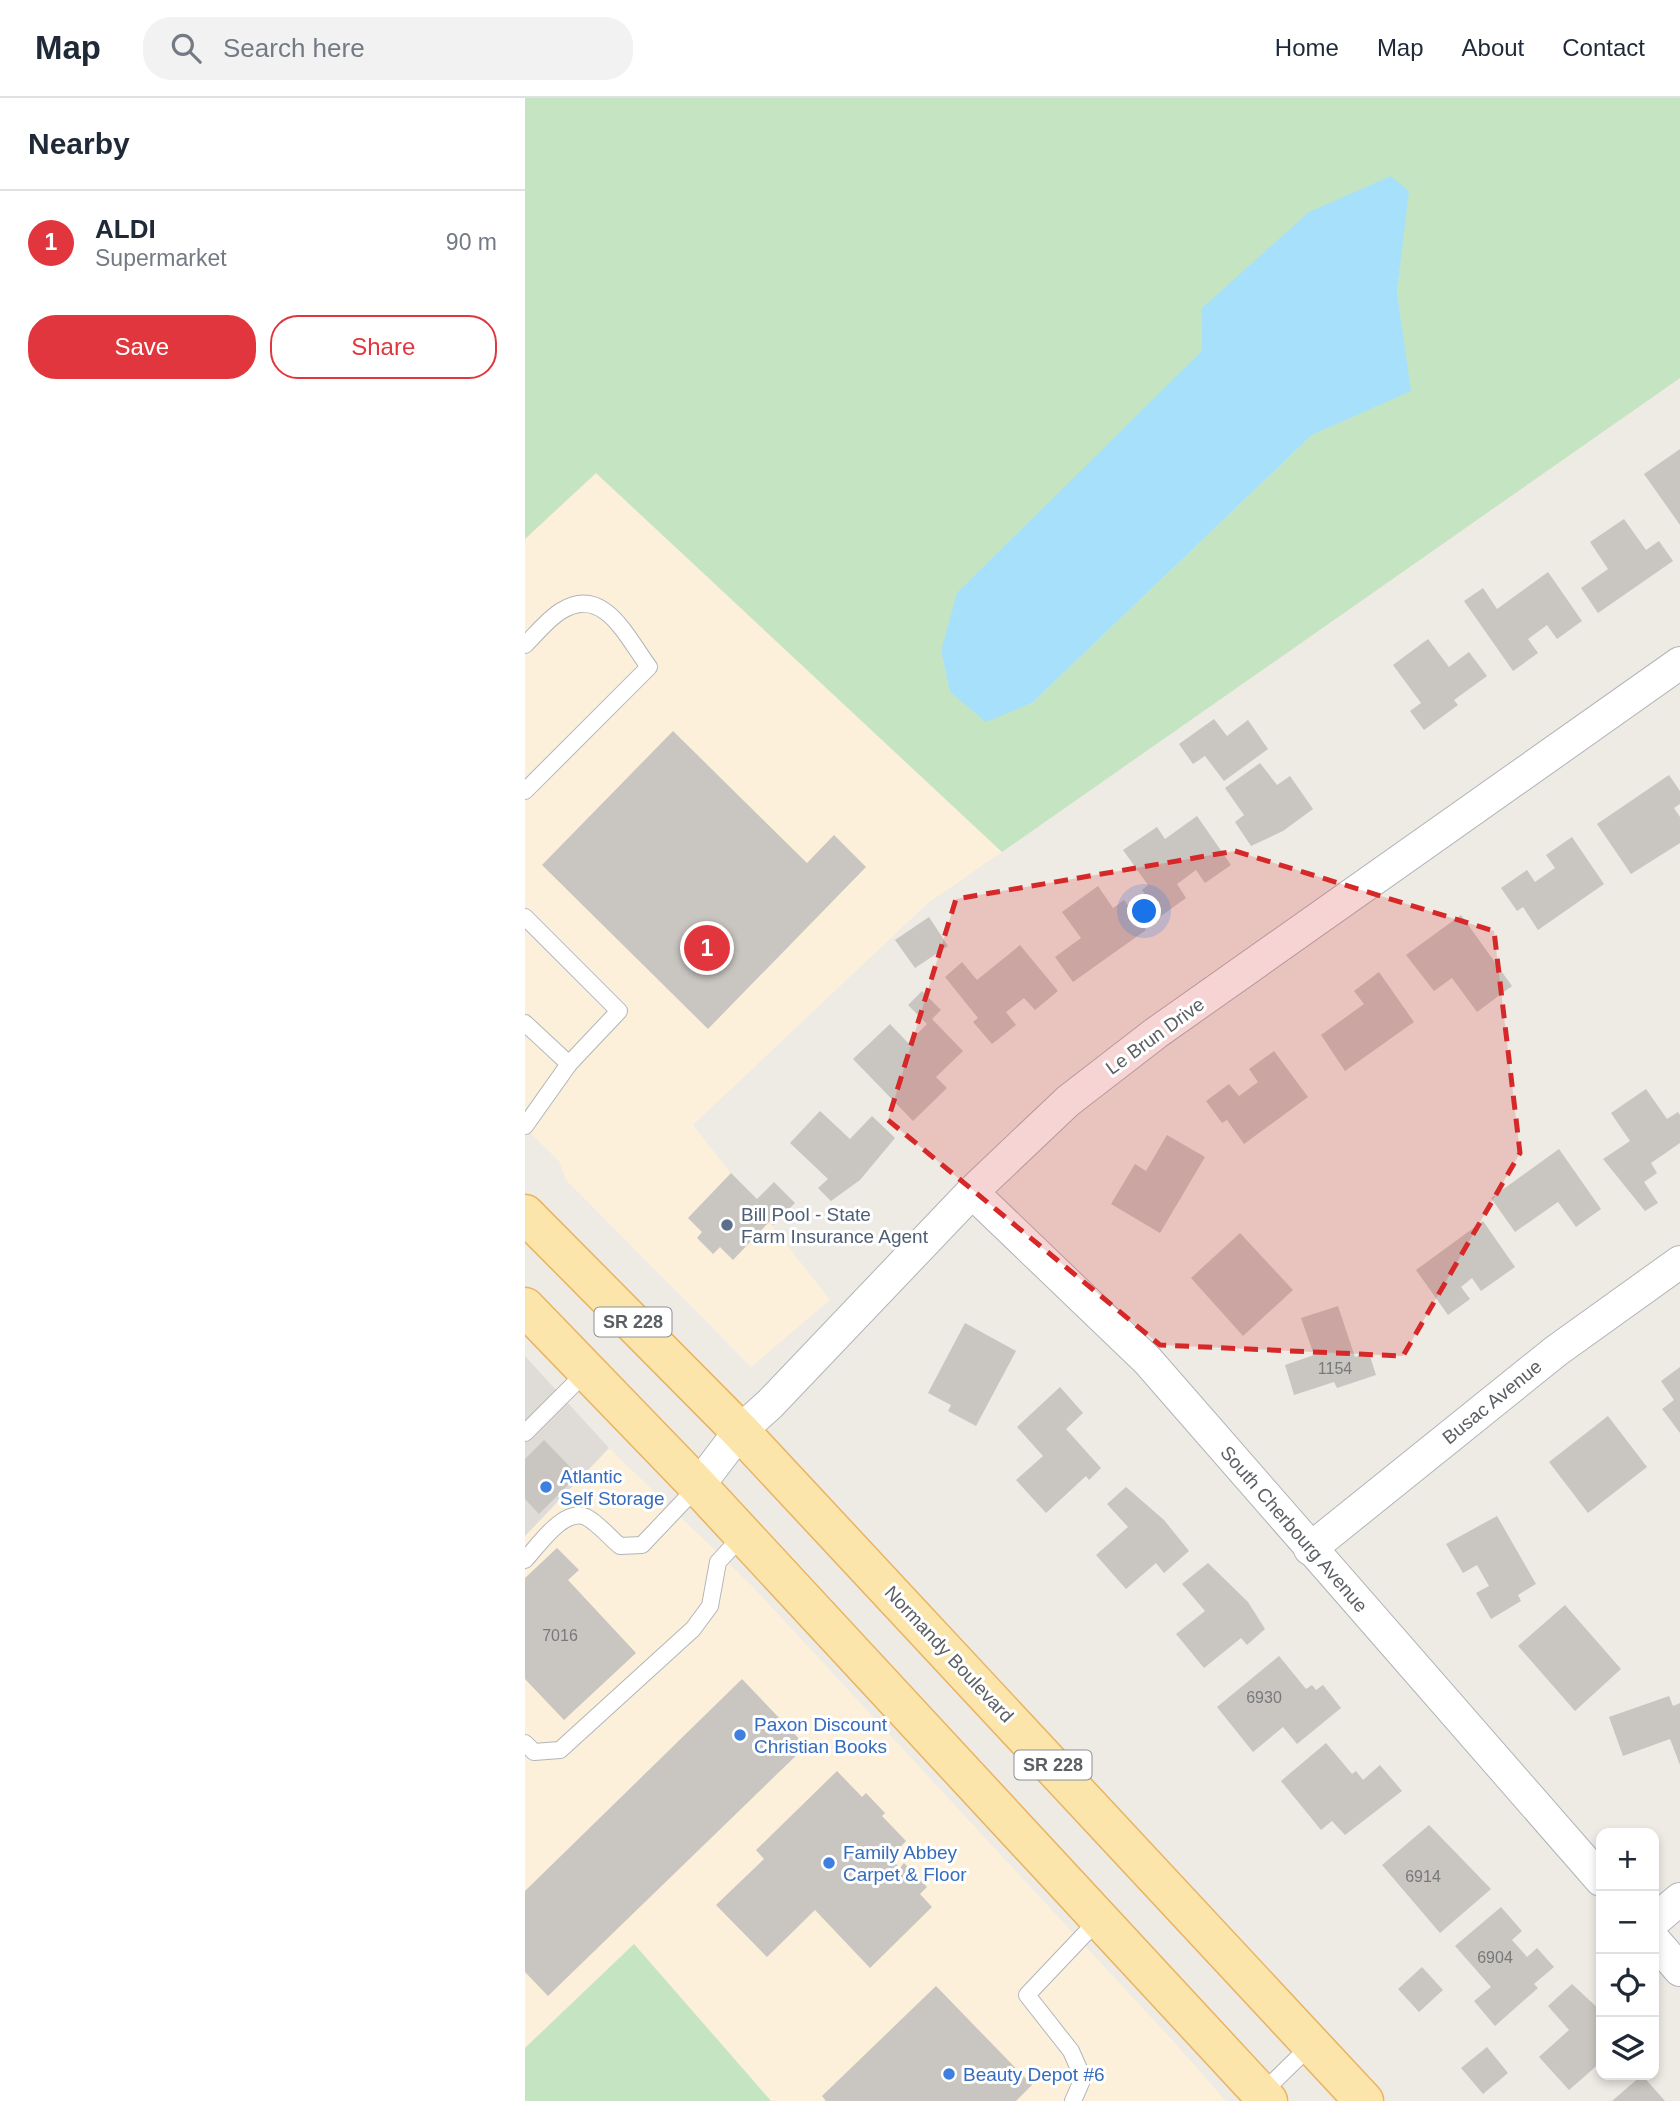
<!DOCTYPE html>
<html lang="en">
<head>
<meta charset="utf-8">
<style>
	:root { --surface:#fff; --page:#f2f2f3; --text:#1f2937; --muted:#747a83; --line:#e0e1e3; --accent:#e1363d }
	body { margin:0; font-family:Arial,sans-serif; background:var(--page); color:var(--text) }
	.controls { position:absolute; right:21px; bottom:21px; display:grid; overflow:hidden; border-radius:14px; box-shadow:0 4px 10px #0003 }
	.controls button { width:63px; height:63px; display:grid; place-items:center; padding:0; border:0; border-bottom:2px solid var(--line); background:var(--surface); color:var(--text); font:35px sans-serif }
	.you { position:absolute; left:620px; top:814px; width:24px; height:24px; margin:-18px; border:5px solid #fff; border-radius:50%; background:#1a73e8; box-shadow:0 0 0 10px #1a73e833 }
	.badge { display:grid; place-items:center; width:46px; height:46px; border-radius:50%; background:var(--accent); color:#fff; font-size:23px; font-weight:700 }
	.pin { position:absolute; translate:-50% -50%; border:4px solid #fff; box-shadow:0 2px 7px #0006 }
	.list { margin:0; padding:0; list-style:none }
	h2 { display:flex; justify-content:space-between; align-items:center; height:91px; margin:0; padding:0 28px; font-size:30px }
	h2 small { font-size:23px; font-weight:400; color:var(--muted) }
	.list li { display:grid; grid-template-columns:46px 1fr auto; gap:21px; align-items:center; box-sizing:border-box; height:105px; padding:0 28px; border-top:2px solid var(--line) }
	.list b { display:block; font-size:26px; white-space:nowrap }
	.list p { margin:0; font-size:23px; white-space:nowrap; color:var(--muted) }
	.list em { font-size:23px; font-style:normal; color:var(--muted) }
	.actions { display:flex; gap:14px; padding:21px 28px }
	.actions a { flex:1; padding:16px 0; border:2px solid var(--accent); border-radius:28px; text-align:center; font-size:24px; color:var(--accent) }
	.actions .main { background:var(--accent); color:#fff }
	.icon { flex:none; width:38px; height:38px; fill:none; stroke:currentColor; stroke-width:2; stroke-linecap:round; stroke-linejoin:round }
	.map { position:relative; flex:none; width:1155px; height:2003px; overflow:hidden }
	header { display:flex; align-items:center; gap:42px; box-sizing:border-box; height:98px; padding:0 35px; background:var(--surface); border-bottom:2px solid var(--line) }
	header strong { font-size:33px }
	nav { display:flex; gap:38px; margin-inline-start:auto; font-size:24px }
	.search { width:490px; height:63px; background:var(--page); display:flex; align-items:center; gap:18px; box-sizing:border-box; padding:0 24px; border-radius:28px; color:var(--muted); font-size:26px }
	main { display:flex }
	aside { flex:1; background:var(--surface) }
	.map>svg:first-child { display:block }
	.commercial { fill:#fcf0da }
	.industrial { fill:#dfdcd8 }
	.green { fill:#c5e4c1; fill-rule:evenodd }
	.water { fill:#a6e0fb }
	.building { fill:#c9c5c1 }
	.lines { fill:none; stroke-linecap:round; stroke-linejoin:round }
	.lane-casing { stroke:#b1b5b8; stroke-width:18 }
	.street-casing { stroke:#b1b5b8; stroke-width:34 }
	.primary-casing { stroke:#eab360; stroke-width:41 }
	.lane { stroke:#fff; stroke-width:16 }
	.street { stroke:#fff; stroke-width:32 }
	.primary { stroke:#fbe5ab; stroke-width:38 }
	.marked { fill:#d62828; fill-opacity:0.2; stroke:#d62828; stroke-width:5; stroke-dasharray:14 9; stroke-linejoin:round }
	.service-dot { fill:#5c6f8a; stroke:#fff; stroke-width:2.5 }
	.shop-dot { fill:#3f7fe0; stroke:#fff; stroke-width:2.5 }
	.labels { text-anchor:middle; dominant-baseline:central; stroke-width:6; stroke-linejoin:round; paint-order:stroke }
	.number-label { font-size:16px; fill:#77797b }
	.shield { fill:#fff; stroke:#8d9092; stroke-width:2 }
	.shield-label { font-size:18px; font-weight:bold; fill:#5c6064 }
	.street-label { font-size:19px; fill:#5c6064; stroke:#fff }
	.service-label { font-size:19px; fill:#4e5e75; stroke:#fff; text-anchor:start }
	.shop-label { font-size:19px; fill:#366cbe; stroke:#fff; text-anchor:start }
</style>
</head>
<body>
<header>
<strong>Map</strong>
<div class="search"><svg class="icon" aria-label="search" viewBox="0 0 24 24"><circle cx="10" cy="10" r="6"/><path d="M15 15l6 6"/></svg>Search here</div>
<nav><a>Home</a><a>Map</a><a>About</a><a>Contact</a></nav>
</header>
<main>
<aside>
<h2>Nearby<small></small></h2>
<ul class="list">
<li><span class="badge">1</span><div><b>ALDI</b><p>Supermarket</p></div><em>90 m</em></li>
</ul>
<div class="actions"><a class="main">Save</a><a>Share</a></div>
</aside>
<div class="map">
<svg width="1155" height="2003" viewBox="0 0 1155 2003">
	<rect width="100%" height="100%" fill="#eeeae4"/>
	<g class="commercial">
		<path d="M71 375 477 754 403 805 168 1027 305 1202 226 1269 41 1082 34 1063 0 1030V441Z"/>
		<path d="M84 1350 227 1488 649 1944 701 2003H246L109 1846 0 1950V1438Z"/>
	</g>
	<path class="industrial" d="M0 1258 84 1350 0 1438Z"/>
	<g class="green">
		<path d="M0 0H1155V280L477 754 71 375 0 441ZM883 92 872 194 885 293 787 337 507 605 461 623 425 594 416 553 677 253 676 211Z"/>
		<path d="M109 1846 246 2003H0V1950Z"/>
	</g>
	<path class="water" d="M866 78 884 93 872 194 886 293 787 337 507 605 461 624 425 594 416 553 432 495 677 253 676 211 784 114Z"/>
	<g class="building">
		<path d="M1155 351V427L1119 376Z"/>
		<path d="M1099 421 1121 452 1134 443 1148 463 1073 515 1056 490 1083 471 1065 444Z"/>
		<path d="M1023 474 1057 523 1032 541 1022 527 1003 541 1013 555 988 573 939 503 958 490 972 511Z"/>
		<path d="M903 541 924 569 944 554 962 578 929 602 933 607 899 632 885 613 896 605 868 567Z"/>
		<path d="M689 621 702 638 723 622 743 651 699 683 680 658 668 666 654 646Z"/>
		<path d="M148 633 282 765 309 737 341 769 183 931 17 767Z"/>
		<path d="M735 665 752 687 765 678 788 711 758 733 726 748 710 724 719 717 700 690Z"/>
		<path d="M1144 677 1155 693V706L1149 710 1155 719V745L1106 776 1072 726Z"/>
		<path d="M672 718 706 767 680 785 671 772 652 786 661 800 636 818 617 792 623 787 598 752 632 729 640 741Z"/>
		<path d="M1047 739 1079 786 1013 832 998 809 992 813 976 790 1002 772 1010 784 1030 770 1021 757Z"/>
		<path d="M573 788 588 810 599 802 621 832 548 884 530 859 556 840 537 814Z"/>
		<path d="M936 817 987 888 952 914 927 880 909 893 881 857Z"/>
		<path d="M404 819 423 848 390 870 370 842Z"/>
		<path d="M495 847 533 893 510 912 499 900 481 914 491 927 467 946 448 924 453 920 420 879 437 864 452 882Z"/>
		<path d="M854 874 889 924 820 973 796 937 839 906 829 893Z"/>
		<path d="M397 893 416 912 407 921 438 953 411 979 422 990 388 1023 328 961 365 926 383 945 402 926 383 907Z"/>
		<path d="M749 953 783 999 719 1046 702 1022 697 1025 681 1003 704 986 714 998 733 984 724 971Z"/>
		<path d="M1121 991 1142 1021 1153 1014 1155 1017V1045L1126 1065 1132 1075 1119 1084 1133 1105 1120 1113 1078 1061 1105 1043 1086 1015Z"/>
		<path d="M295 1013 325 1041 347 1018 370 1040 335 1082 306 1103 293 1090 303 1081 265 1045Z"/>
		<path d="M642 1037 680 1059 635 1135 586 1106 610 1066 621 1073Z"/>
		<path d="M1034 1051 1076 1111 1051 1129 1033 1104 990 1134 966 1100Z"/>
		<path d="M206 1075 232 1101 249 1084 270 1105 248 1127 245 1123 208 1162 195 1149 188 1156 172 1140 177 1134 163 1120Z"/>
		<path d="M958 1123 990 1169 956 1193 947 1180 936 1189 945 1201 923 1217 891 1172Z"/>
		<path d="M715 1135 768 1192 718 1238 666 1180Z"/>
		<path d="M813 1208 830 1259 844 1255 851 1277 812 1290 809 1284 769 1297 760 1267 789 1257 776 1220Z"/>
		<path d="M440 1225 491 1253 451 1328 423 1313 426 1307 403 1295Z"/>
		<path d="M1155 1269V1335L1137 1311 1149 1302 1136 1283Z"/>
		<path d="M535 1289 558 1315 541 1331 576 1370 564 1382 561 1378 521 1415 491 1382 518 1358 492 1329Z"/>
		<path d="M1083 1318 1122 1369 1063 1415 1024 1364Z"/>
		<path d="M19 1342 53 1377 14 1416 0 1401V1361Z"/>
		<path d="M601 1389 639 1422 664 1453 639 1475 631 1465 601 1491 571 1457 603 1429 582 1406Z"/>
		<path d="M972 1418 1011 1486 993 1497 996 1503 966 1521 951 1495 964 1488 952 1467 938 1475 921 1446Z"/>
		<path d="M32 1450 54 1472 43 1482 111 1555 39 1622 0 1581V1480Z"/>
		<path d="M683 1465 723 1504 740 1531 722 1547 716 1540 679 1570 651 1536 680 1513 657 1486Z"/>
		<path d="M1040 1507 1096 1571 1050 1613 993 1548Z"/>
		<path d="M754 1558 781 1591 787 1587 791 1592 798 1587 816 1610 772 1646 758 1629 728 1654 692 1609Z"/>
		<path d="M217 1581 281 1648 23 1898 0 1874V1793Z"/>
		<path d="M1144 1598 1148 1608 1155 1605V1667L1145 1641 1098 1658 1084 1619Z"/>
		<path d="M801 1645 827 1676 831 1673 838 1682 855 1667 877 1693 820 1737 807 1723 796 1732 756 1683Z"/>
		<path d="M312 1673 337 1699 341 1695 360 1715 357 1718 381 1743 365 1760 375 1770 379 1765 402 1789 395 1796 407 1809 345 1870 290 1812 242 1859 191 1807 239 1761 231 1752Z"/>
		<path d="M904 1727 966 1791 915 1835 857 1767Z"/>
		<path d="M976 1809 997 1833 987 1842 1002 1859 1012 1850 1029 1869 1009 1886 1013 1890 970 1928 949 1903 966 1889 930 1848Z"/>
		<path d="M897 1869 918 1892 894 1914 873 1891Z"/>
		<path d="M1047 1886 1076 1913V1964L1044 1992 1014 1959 1044 1932 1023 1908Z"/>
		<path d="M411 1888 507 1987 491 2003H301L297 1998Z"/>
		<path d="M962 1949 983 1975 958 1996 936 1970Z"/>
		<path d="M1117 1977 1140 2003H1087Z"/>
	</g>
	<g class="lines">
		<g class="lane-casing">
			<g id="lane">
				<path d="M0 547C11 536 23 521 36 513 79 486 102 540 124 569L0 693"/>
				<path d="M0 819 94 913 44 966 0 1028"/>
				<path d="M0 925 44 966"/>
				<path d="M0 1335 62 1273"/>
				<path d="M0 1462C13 1448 39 1409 61 1419 73 1425 85 1440 95 1448L117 1447 173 1388"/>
				<path d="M0 1645 9 1654 35 1652 168 1531 185 1508 193 1464 218 1437"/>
				<path d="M735 1997 786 1947"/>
				<path d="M548 2003 558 1980 546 1953 502 1897 574 1821"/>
			</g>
		</g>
		<g class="street-casing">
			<g id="street">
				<path d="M447 1094 623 1263 1076 1782"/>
				<path d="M173 1388 215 1333 245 1306 447 1094 543 1003 631 935 1155 565"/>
				<path d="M785 1451 1031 1253 1155 1164"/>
				<path d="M1129 1823 1155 1801"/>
				<path d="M1129 1842 1155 1872"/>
			</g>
		</g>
		<g class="primary-casing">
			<g id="primary">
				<path d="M0 1116 215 1333 839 2003"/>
				<path d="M0 1209 173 1388 743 2003"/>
			</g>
		</g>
		<use href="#lane" class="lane"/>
		<use href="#street" class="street"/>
		<use href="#primary" class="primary"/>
	</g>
	<path class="marked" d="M710 753 969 833 995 1055 878 1258 635 1247 363 1022 431 801Z"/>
	<circle class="service-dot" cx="202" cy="1127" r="7"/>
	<g class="shop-dot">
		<circle cx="21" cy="1389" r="7"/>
		<circle cx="215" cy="1637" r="7"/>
		<circle cx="304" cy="1765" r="7"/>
		<circle cx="424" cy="1976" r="7"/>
	</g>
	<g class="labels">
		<g class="number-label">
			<text x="810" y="1270">1154</text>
			<text x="35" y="1537">7016</text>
			<text x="739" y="1599">6930</text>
			<text x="898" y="1778">6914</text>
			<text x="970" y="1859">6904</text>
		</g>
		<g class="shield">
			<rect x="69.5" y="1209.5" width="77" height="29" rx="5"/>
			<rect x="489.5" y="1652.5" width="77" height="29" rx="5"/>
		</g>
		<g class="shield-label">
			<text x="108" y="1224">SR 228</text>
			<text x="528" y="1667">SR 228</text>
		</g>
		<g class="street-label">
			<text transform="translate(630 938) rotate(-36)">Le Brun Drive</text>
			<text transform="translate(967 1304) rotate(-39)">Busac Avenue</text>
			<text transform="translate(769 1431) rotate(49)">South Cherbourg Avenue</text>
			<text transform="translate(424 1556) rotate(47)">Normandy Boulevard</text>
		</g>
		<g class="service-label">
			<text x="216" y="1116">Bill Pool - State<tspan x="216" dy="22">Farm Insurance Agent</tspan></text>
		</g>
		<g class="shop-label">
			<text x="35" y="1378">Atlantic<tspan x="35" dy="22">Self Storage</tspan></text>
			<text x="229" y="1626">Paxon Discount<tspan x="229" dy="22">Christian Books</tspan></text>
			<text x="318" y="1754">Family Abbey<tspan x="318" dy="22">Carpet &amp; Floor</tspan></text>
			<text x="438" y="1976">Beauty Depot #6</text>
		</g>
	</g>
</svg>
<div class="controls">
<button>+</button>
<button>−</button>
<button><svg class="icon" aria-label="locate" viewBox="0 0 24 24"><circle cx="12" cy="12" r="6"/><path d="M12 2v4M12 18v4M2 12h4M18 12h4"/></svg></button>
<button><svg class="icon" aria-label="layers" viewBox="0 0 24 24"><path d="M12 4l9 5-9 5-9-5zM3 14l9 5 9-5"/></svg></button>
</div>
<div class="you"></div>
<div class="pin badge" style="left:182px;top:850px">1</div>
</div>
</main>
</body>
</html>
